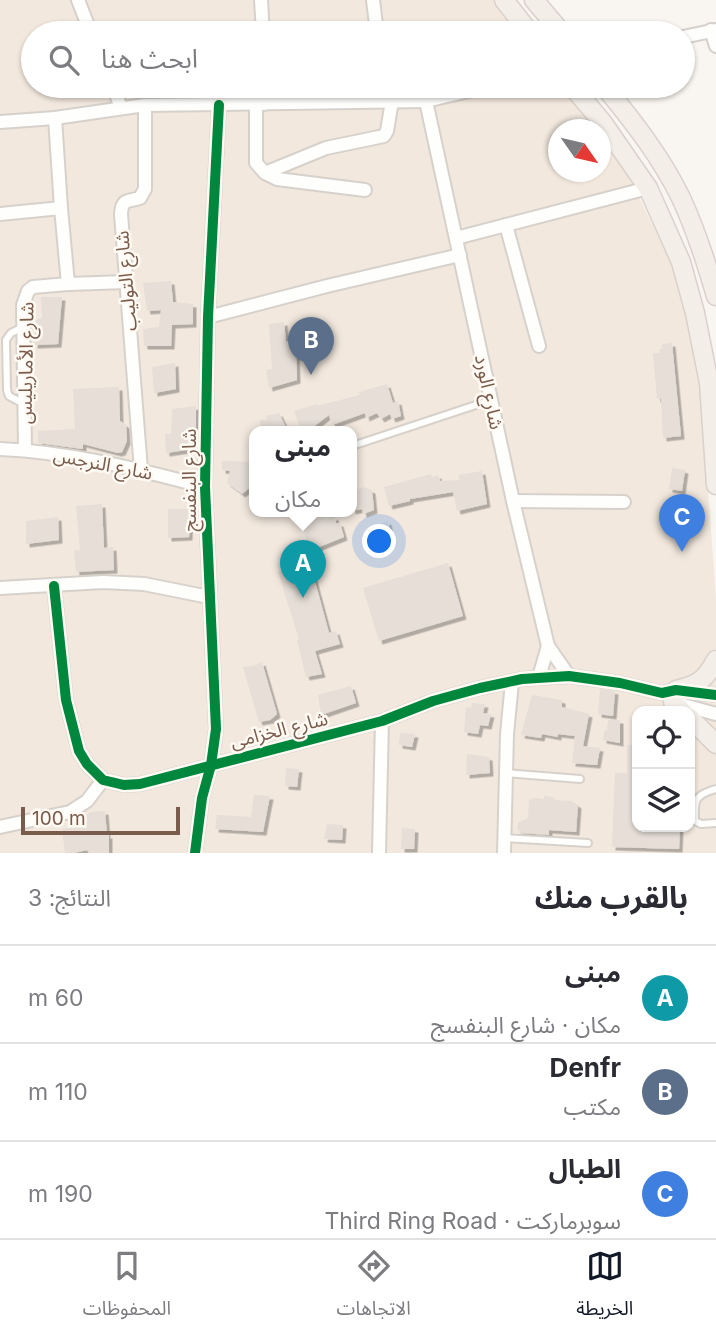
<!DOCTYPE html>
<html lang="ar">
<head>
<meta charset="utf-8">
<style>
	:root { --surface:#fff; --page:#f7f7f7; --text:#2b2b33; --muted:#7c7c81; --line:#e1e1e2; --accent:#111827 }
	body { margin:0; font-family:Inter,"Noto Sans Arabic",sans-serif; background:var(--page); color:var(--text); direction:rtl }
	.controls { position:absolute; right:21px; bottom:21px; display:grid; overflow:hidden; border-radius:14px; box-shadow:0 2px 5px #0004 }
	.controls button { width:63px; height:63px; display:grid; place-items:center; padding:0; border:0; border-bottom:2px solid var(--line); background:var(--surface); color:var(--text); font:35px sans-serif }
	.compass { position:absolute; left:548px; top:119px; width:63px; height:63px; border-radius:50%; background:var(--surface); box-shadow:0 2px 5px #0004; rotate:124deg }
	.scale { position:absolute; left:21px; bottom:18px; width:159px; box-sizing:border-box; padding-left:7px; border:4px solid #7a5c4d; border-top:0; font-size:19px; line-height:24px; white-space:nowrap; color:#7a5c4d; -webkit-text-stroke:5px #fffaf3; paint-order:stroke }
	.you { position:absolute; left:380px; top:542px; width:24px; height:24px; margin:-18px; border:5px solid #fff; border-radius:50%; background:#1a73e8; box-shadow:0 0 0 10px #1a73e833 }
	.badge { display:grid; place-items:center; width:46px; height:46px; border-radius:50%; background:var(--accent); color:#fff; font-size:23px; font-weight:700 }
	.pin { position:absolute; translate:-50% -58px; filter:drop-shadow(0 2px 4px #0008) }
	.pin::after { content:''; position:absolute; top:37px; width:24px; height:21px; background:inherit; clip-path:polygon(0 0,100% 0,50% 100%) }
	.popup { position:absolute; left:249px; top:426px; width:108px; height:91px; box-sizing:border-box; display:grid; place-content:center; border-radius:14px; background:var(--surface); filter:drop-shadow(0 2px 5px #0005); font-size:23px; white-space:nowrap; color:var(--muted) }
	.popup b { font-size:26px; color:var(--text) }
	.popup::after { content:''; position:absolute; left:50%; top:100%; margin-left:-14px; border:14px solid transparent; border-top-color:var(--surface) }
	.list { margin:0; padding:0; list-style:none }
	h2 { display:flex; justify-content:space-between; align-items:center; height:91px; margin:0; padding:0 28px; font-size:30px }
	h2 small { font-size:23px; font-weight:400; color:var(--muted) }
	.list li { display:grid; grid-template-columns:46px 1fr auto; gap:21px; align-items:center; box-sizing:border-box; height:98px; padding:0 28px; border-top:2px solid var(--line) }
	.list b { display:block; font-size:26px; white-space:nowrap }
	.list p { margin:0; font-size:23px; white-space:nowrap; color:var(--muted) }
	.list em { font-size:23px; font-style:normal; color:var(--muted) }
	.icon { flex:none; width:38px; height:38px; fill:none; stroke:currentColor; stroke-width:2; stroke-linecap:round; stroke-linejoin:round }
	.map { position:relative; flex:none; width:716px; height:853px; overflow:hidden; direction:ltr }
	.search { position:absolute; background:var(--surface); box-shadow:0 2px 5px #0004; left:21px; right:21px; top:21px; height:77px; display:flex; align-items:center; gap:18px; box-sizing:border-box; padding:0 24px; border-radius:38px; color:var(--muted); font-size:26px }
	.sheet { height:385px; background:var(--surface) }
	nav { display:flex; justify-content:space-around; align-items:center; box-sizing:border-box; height:98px; border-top:2px solid var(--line); background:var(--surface); font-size:19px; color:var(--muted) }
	nav a { display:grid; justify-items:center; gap:4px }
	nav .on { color:var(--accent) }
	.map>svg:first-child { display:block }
	.residential { fill:#f2e8de; fill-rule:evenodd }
	.building { fill:#e6ded7; filter:url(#shadow) }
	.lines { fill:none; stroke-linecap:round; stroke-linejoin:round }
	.lane-casing { stroke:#d7d1cb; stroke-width:10 }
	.street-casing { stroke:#d7d1cb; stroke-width:16 }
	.primary-casing { stroke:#dad1cc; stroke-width:21 }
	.lane { stroke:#fefefd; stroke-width:6 }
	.street { stroke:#fefefd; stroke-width:12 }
	.primary { stroke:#f3eee8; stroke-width:18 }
	.cycleway-casing { stroke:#fffaf3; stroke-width:15 }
	.cycleway { stroke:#00873e; stroke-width:10 }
	.labels { text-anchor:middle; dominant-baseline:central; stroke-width:5; stroke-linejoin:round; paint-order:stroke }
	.street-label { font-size:19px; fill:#7a5c4d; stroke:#fffaf3 }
</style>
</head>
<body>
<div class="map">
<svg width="716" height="853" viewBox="0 0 716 853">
	<defs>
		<filter id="shadow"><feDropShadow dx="3.5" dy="3.5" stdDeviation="0" flood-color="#0004"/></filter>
	</defs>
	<rect width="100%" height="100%" fill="#f9f5f0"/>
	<path class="residential" d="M0 0H509L535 33H33V86H575L603 123 695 313 716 599V853H0ZM558 130H600V172H558ZM254 432H352V512H254ZM637 711H690V827H637Z"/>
	<g class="building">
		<path d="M171 281 173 302 193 304V324L172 325 171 346H144L143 329 159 327 161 310 147 311 143 283Z"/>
		<path d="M41 297H62L58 344 34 345 36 320 42 318Z"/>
		<path d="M284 322 286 342 296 341 297 380 269 388 266 370 272 369 269 324Z"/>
		<path d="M672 343 681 436 663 438 661 398 657 399 653 353H660L659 349H662V344Z"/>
		<path d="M175 363 176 389 154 393 152 367Z"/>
		<path d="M387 384 393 403 398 401 401 416 392 419 390 414 381 419 377 413 366 418 365 413 332 425 329 415 313 427V432H302L294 411 317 404V406L360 395 359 392Z"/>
		<path d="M119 387 120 421 126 425 127 441 122 452 118 453 83 444V449L38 443V431L75 429 73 389Z"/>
		<path d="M196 406V427L193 428V449L166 453 165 434H171L172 409Z"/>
		<path d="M279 413 288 432H261L260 420H267L266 416Z"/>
		<path d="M222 461 254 462 253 488 248 489 242 494 227 483 230 471 222 470Z"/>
		<path d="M672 468 685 470 682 491 669 489Z"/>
		<path d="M482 471 487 504 457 511 453 492 410 499V501L389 506 384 487 431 474 432 477 438 475 440 481 460 480 458 475Z"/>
		<path d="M363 487 372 490 374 510 363 514 362 509 352 511V491Z"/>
		<path d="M102 504 104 548 113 547 114 570 76 572 74 550H80L76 506Z"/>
		<path d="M168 509H190L189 537 168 538Z"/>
		<path d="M322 512 329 513 331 518 335 516 336 523H340L344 537 309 551 304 531 310 514 319 518Z"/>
		<path d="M58 517 59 540 26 544V521Z"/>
		<path d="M388 521 390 532 377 537 375 526Z"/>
		<path d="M310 563 329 633 336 631 340 644 315 651 322 674 306 677 297 640 299 639 278 572Z"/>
		<path d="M448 563 463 616 379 641 363 588Z"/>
		<path d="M262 662 277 714 270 720 259 722 243 667 253 666Z"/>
		<path d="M351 686 356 703 321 715 318 695Z"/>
		<path d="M600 689 615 691 613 716 598 714Z"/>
		<path d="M532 695 562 700V707L589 714 583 746 600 748 597 765 572 763 575 736 558 734V737L542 734 541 738 521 735Z"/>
		<path d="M472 703 485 704 483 713 491 714 488 726 480 725 478 734 464 732 466 707 471 708Z"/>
		<path d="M608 720H620V743L603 740 604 731 607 730Z"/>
		<path d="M400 733 415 734 412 747 399 745Z"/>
		<path d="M637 744V827H680L679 849 612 847 615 773H627V745Z"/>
		<path d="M467 754 489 757 490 773 466 775Z"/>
		<path d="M286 768 299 769 297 787 285 786Z"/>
		<path d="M254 795 270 796 263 832 215 829 217 815 251 817Z"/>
		<path d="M544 796 554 797 553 800 571 801 578 805 576 832 549 830V835L521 833 517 829 518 823 528 818 529 800 534 798 544 799Z"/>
		<path d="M105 811 107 835H109V853H89L87 850 74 853H65L62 829 85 825 84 816 91 812Z"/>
		<path d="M327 824 343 825 342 840 324 839Z"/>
		<path d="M402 828 415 829 414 849H401Z"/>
	</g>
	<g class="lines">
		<g class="lane-casing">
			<g id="lane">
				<path d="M23 327 11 333 6 340 7 390 9 396 24 404"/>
				<path d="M352 446 491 400"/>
				<path d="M506 773 580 779"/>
				<path d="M716 789C695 795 694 799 695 821L701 824 716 823"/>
				<path d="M505 838 588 843"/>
			</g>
		</g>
		<g class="street-casing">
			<g id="street">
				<path d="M78 0 91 33"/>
				<path d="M261 0 263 33"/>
				<path d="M373 0 377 33"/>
				<path d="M711 30 716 46"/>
				<path d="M683 37 716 30"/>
				<path d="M113 86 121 108"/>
				<path d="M264 86V104"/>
				<path d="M394 86 399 94 408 100"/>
				<path d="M426 101 513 501 548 646 569 676"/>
				<path d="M256 104V163L265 173 326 148 384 136 387 131 392 101"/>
				<path d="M55 118 61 208 68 284"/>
				<path d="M0 122 55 118 145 105 426 101 490 86"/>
				<path d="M265 173 277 179 365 190"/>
				<path d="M0 214 61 208"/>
				<path d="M506 225 539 346"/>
				<path d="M456 238 648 188"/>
				<path d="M208 317 327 286 460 255"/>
				<path d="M0 449C70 452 138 469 205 487"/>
				<path d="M25 450 23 305 28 291 33 287 68 284 126 282"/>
				<path d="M141 470 121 214C122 198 128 202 140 198L145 189V105"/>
				<path d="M513 501 624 502"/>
				<path d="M54 586 66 700 79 751 87 764 103 780 124 785 140 784 382 721 433 701 480 688 522 679 569 676 620 683 662 693 676 690 716 695"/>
				<path d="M0 588 103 582 144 584 209 597"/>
				<path d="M539 677 548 646"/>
				<path d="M676 703 716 714"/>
				<path d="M0 827 70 812 87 801 103 780"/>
				<path d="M195 853 202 798 211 765 216 729 205 487 208 317 219 105"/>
				<path d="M379 853 382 721"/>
				<path d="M504 853 507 734 512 682"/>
			</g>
		</g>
		<g class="primary-casing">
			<g id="primary">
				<path d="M504 0 530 33"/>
				<path d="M534 0 562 33"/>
				<path d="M572 86 603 123 648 188 681 262 695 313 709 383 716 485"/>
				<path d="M604 86C633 121 661 157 681 198 695 228 707 265 716 296"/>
				<path d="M676 690C698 685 705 680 716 660"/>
				<path d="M673 702 682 711"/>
				<path d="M690 718 716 744"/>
			</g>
		</g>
		<use href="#lane" class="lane"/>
		<use href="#street" class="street"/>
		<use href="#primary" class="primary"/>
		<g class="cycleway-casing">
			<g id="cycleway">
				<path d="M54 586 66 700 79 751 87 764 103 780 124 785 140 784 382 721 433 701 480 688 522 679 569 676 620 683 662 693 676 690 716 695"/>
				<path d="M195 853 202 798 211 765 216 729 205 487 208 317 219 105"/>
			</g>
		</g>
		<use href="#cycleway" class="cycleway"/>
	</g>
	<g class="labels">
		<g class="street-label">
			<text transform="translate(126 281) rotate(-95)">شارع التوليب</text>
			<text transform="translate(26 363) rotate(-89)">شارع الأماريليس</text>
			<text transform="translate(489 392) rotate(78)">شارع الورد</text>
			<text transform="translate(103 464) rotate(11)">شارع النرجس</text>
			<text transform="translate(189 480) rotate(-90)">شارع البنفسج</text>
			<text transform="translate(279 730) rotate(-14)">شارع الخزامى</text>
		</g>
	</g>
</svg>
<div class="controls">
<button><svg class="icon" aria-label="locate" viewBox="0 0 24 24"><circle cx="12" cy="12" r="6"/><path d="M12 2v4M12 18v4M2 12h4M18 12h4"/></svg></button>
<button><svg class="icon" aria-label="layers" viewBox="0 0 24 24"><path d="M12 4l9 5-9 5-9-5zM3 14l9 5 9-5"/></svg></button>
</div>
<svg class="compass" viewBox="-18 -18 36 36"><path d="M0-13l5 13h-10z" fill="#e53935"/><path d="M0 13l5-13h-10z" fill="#7c7c81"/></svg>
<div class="scale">100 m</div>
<div class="you"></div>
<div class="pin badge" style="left:303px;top:598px;background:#0f9aa8">A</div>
<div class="popup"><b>مبنى</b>مكان</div>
<div class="pin badge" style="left:311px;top:375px;background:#5c6f8a">B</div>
<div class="pin badge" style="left:682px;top:552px;background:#3f7fe0">C</div>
<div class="search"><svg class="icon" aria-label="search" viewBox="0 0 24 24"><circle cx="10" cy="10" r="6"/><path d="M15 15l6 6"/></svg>ابحث هنا</div>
</div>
<section class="sheet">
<h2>بالقرب منك<small>النتائج: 3</small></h2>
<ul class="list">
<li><span class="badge" style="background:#0f9aa8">A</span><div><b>مبنى</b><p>مكان · شارع البنفسج</p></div><em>60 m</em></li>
<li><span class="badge" style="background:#5c6f8a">B</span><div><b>Denfr</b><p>مكتب</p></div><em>110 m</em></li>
<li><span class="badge" style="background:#3f7fe0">C</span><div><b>الطبال</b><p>سوبرماركت · Third Ring Road</p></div><em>190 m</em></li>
</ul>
</section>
<nav>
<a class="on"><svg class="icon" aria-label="map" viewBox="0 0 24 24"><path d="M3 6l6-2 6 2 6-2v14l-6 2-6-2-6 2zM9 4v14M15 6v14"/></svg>الخريطة</a>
<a><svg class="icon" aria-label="directions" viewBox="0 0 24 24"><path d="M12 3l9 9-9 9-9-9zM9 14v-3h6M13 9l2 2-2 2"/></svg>الاتجاهات</a>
<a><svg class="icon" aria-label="saved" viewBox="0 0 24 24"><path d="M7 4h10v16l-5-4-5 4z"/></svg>المحفوظات</a>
</nav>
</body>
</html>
